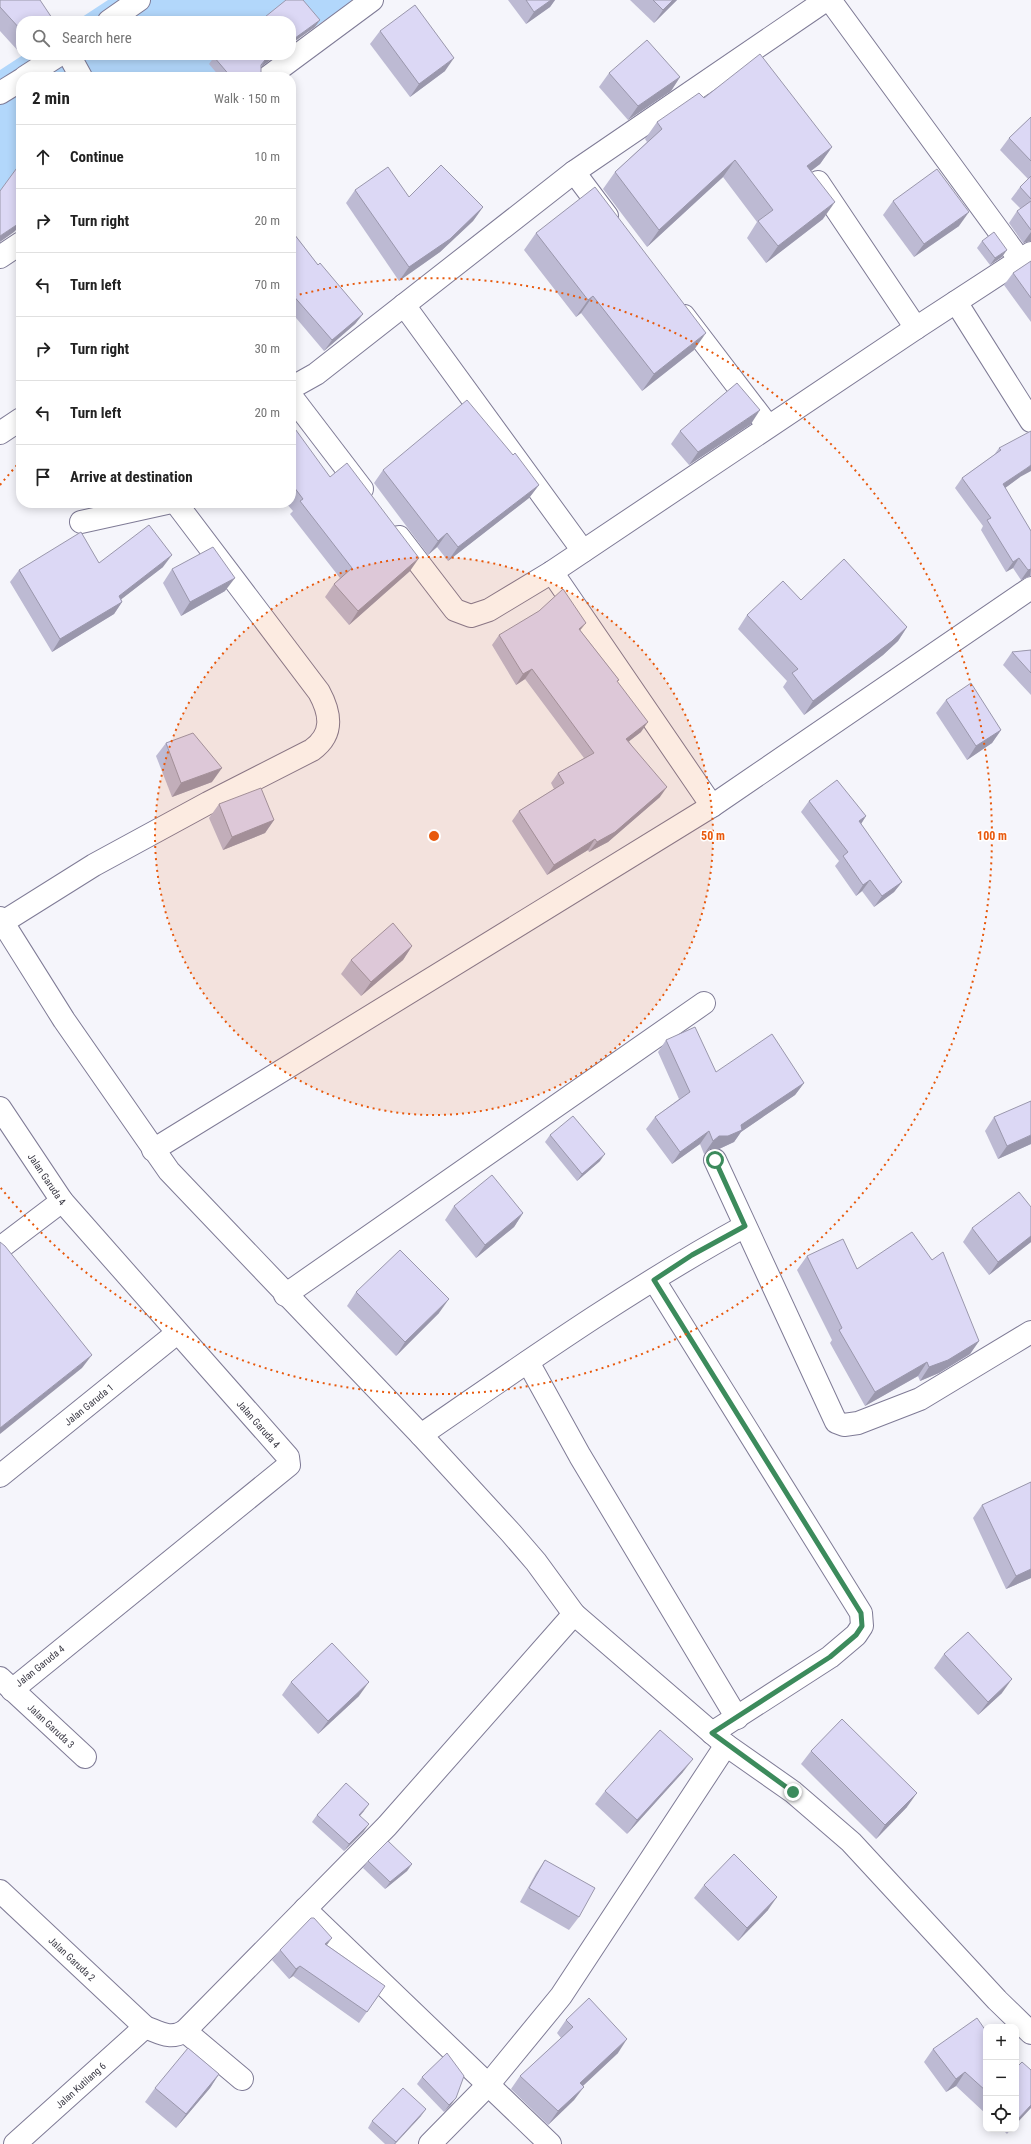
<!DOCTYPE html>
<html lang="en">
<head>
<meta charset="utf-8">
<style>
	:root { --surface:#fff; --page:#f2f2f2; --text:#222; --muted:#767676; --line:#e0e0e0 }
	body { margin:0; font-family:"Roboto Condensed",sans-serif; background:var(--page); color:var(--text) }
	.controls { position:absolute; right:12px; bottom:12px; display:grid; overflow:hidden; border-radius:8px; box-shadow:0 2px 10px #0003 }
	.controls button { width:36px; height:36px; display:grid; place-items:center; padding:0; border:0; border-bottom:1px solid var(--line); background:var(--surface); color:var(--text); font:20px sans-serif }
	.stop { position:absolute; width:12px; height:12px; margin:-9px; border:3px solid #3c8b5c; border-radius:50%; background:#fff }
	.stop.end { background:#3c8b5c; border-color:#fff; box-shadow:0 1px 4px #0008 }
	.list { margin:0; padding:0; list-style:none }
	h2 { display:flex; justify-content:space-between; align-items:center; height:52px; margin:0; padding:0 16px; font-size:17px }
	h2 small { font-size:13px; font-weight:400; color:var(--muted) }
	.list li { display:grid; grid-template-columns:26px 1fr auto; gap:12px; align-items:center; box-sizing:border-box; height:64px; padding:0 16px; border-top:1px solid var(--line) }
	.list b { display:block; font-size:15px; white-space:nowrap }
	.list em { font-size:13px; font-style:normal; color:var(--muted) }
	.icon { flex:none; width:22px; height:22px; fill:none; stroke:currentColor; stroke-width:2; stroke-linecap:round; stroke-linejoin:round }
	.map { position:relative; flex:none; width:1031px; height:2144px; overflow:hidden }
	.search { position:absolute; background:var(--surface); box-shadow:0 2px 10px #0003; left:16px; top:16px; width:280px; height:44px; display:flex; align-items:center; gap:10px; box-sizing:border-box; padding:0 14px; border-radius:16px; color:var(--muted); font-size:15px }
	.panel { position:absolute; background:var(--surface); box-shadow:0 2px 10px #0003; left:16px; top:72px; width:280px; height:436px; border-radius:16px }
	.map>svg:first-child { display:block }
	.water { fill:#b2d7fb }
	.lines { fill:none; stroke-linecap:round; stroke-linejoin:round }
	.minor-casing { stroke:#7f7b96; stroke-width:24 }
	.minor { stroke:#fff; stroke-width:22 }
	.wall { fill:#bdbad3 }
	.shaded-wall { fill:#9a97ac }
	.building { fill:#dcd8f5; stroke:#9a97ac }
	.route { stroke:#3c8b5c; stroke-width:5 }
	.ring { fill:none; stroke:#e8590c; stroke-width:2; stroke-dasharray:2 4 }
	.labels { text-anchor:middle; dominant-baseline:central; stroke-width:3; stroke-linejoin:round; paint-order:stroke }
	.street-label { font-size:10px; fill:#3b3a45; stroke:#fff }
	.centre { fill:#e8590c; stroke:#fff; stroke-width:2 }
	.ring-label { font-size:12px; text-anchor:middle; font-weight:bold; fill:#e8590c; stroke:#fff; stroke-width:3; stroke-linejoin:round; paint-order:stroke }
</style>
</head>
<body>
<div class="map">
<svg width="1031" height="2144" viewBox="0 0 1031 2144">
	<rect width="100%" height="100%" fill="#f5f5fb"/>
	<g class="water">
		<path d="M108 0H356L291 42V21H76Z"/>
		<path d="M23 55H270L236 77H21V216L0 230V70Z"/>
	</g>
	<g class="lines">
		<g class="minor-casing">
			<g id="minor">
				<path d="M830 0 1020 260"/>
				<path d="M109 21 139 0"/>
				<path d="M69 55 81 77"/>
				<path d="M25 77 59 55"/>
				<path d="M268 77 372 0"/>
				<path d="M0 93 21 80"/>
				<path d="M574 172 607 216"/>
				<path d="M818 182 916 328"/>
				<path d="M0 257 21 243"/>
				<path d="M956 302 1031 421"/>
				<path d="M404 305 583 551"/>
				<path d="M684 316 768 426"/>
				<path d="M291 388 316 374 574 172 826 0"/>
				<path d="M291 396 362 489"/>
				<path d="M0 433 21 419"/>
				<path d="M81 522 167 503"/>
				<path d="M399 537 455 610 471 616 489 610 552 572 916 328 1031 253"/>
				<path d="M552 572 712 806"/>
				<path d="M0 918 64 1020 169 1171 421 1435 511 1533 536 1562 574 1614 726 1745 793 1792 851 1842 997 2000 1031 2033"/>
				<path d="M3 922 94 865 208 803 312 750C334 734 331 714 319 692L176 503"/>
				<path id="s1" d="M0 1108 62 1201 288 1457 289 1465 12 1690"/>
				<path d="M153 1150 712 806 1031 588"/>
				<path d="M715 1160 836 1422 844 1425 858 1423 920 1399 1031 1332"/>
				<path d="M0 1248 62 1201"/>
				<path d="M654 1280 861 1613 862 1626 856 1635 830 1657 712 1733"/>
				<path d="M285 1295 704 1003"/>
				<path d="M528 1362 580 1456 737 1718"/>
				<path d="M421 1435C527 1362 632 1288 745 1226"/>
				<path id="s2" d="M0 1476 177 1333"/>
				<path id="s3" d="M0 1678 85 1757"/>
				<path id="s4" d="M0 1891 145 2027C161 2033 170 2040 185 2031L242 2079"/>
				<path d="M305 1909 550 2144"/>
				<path d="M185 2031 387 1826 574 1614"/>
				<path id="s5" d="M15 2144 145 2027"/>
				<path d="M430 2144 488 2085 561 1996 726 1745"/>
			</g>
		</g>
		<use href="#minor" class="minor"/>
	</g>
	<g class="wall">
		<path d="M0 0 52 18 51 21H21V52L20 53 0 31Z"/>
		<path d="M508 0H555L550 7 526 24Z"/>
		<path d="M630 0H677L654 23Z"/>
		<path d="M380 31 445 71 410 97 370 44Z"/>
		<path d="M277 55 261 66V73L258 77H220L209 64 214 57Z"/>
		<path d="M609 73 680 77 671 91 628 120 599 87Z"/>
		<path d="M704 98 832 147 820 164 811 171 823 219 766 263 747 238 757 222 723 177 647 247 603 189 615 172 647 142 645 139 657 122Z"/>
		<path d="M1031 117V241L1023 243 1009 223 1017 211 1021 209 1011 199 1020 187 1028 179 1000 150 1009 138Z"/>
		<path d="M355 190 409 197 483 207 473 221 440 252 399 281 346 203Z"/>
		<path d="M893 201 959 226 914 257 883 215Z"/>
		<path d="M291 230 318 265 363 314 355 324 324 351 291 312Z"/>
		<path d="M536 233 694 350 642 391 581 313 576 317 524 250Z"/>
		<path d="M982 241 1002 257 990 265 977 248Z"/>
		<path d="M1031 261V322L1004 285 1013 273Z"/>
		<path d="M751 424 689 465 671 444 680 431Z"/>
		<path d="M291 428 330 477 410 571 349 625 325 597 334 584 340 578 290 514 293 511 286 503H291Z"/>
		<path d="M999 448 1020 477 1005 488 1031 531V576L1021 580 1013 568 1006 572 981 530 983 526 955 488 962 478 994 455Z"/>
		<path d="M513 455 539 485 529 498 448 561 437 547 428 555 374 483 383 470Z"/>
		<path d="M99 563 163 567 121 599 122 602 114 614 52 652 10 582 19 570Z"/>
		<path d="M172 569 225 591 181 616 163 583Z"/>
		<path d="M801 600 907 627 898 641 883 655 804 715 783 687 787 681 738 629 747 615Z"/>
		<path d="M580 630 619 680 617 682 641 732 629 741 660 797 608 842 589 852 588 850 547 875 512 821 519 811 554 789 551 783 558 773 584 758 525 679 516 685 492 645 499 635Z"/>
		<path d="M1031 650V695L1003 665 1012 652Z"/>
		<path d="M946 700 1001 730 992 743 967 760 936 713Z"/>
		<path d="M166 743 212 782 172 797 156 756Z"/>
		<path d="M809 801 866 816 861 824 902 882 894 892 874 907 862 891 856 896 835 866 839 861 801 812Z"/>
		<path d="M219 804 274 820 265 833 223 850 209 818Z"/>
		<path d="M412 946 403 960 361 996 341 974 351 960Z"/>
		<path d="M666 1040 716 1072 804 1083 795 1095 741 1132 734 1142 719 1149H710L704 1154 700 1144 672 1164 646 1129 655 1117 679 1099 658 1052Z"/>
		<path d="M994 1117 1031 1144 998 1159 985 1131Z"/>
		<path d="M550 1135 600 1161 577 1181 545 1142Z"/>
		<path d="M454 1206 523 1213 514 1227 476 1258 445 1220Z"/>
		<path d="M1031 1207V1242L989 1275 963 1242 972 1228Z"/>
		<path d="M807 1256 857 1269 979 1341 970 1354 939 1373 920 1381 918 1376 865 1406 830 1343 832 1340 797 1270Z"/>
		<path d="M356 1292 439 1313 396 1356 347 1306Z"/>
		<path d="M1031 1482V1578L1006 1589 973 1518 982 1505Z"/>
		<path d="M944 1654 1002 1693 978 1715 934 1668Z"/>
		<path d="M291 1682 359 1696 318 1734 282 1695Z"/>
		<path d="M811 1751 907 1807 876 1839 801 1764Z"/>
		<path d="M683 1772 627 1834 595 1804 605 1791Z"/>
		<path d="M364 1811 360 1816 364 1831 344 1851 312 1822 317 1815Z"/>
		<path d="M545 1860 579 1917 569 1930 520 1902 536 1873Z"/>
		<path d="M368 1861 412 1864 407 1871 385 1889 363 1868Z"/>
		<path d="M704 1885 768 1910 738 1941 694 1898Z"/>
		<path d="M327 1945 385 1986 359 2023 293 1976 289 1979 272 1960 280 1950Z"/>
		<path d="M566 2020 618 2053 583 2086 574 2100 548 2125 511 2089 520 2076 561 2038 557 2033Z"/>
		<path d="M986 2031V2114L956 2086 946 2092 924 2062 933 2049Z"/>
		<path d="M219 2074 210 2088 176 2128 145 2102 155 2088Z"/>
		<path d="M422 2077 451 2105 444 2112 417 2084Z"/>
		<path d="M421 2116 395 2144H385L368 2128 372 2121Z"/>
		<path d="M1002 2129H1011L1007 2134Z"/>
	</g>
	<g class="shaded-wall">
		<path d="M551 0H555L550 7 526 24 534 12Z"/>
		<path d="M673 0H677L654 23 663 10Z"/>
		<path d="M320 20 315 27 291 44V41Z"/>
		<path d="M272 55H277L261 67 265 60Z"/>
		<path d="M454 58 445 71 410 97 419 84Z"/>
		<path d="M680 77 671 91 628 120 638 106Z"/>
		<path d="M832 147 820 164 795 183 807 166Z"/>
		<path d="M735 160 723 177 647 247 659 230Z"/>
		<path d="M835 202 823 219 766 263 778 246Z"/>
		<path d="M483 207 473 221 440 252 399 281 409 267Z"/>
		<path d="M969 212 959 226 914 257 924 244Z"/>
		<path d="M21 222V225L14 232 0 242V236Z"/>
		<path d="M1031 232V241L1023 243Z"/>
		<path d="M1007 250 1002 257 990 265 995 258Z"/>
		<path d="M593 296 581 313 576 317 588 300Z"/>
		<path d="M363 314 355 324 324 351 332 340Z"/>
		<path d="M706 333 694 350 642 391 654 374Z"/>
		<path d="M760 410 751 424 689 465 698 452Z"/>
		<path d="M1031 465V471L1020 477 997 494 1003 484 1027 468Z"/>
		<path d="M539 485 529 498 448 561 458 547Z"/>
		<path d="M447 533 437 547 428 555 438 541Z"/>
		<path d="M172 555 163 567 110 608 119 596Z"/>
		<path d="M419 558 410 571 349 625 358 611Z"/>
		<path d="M1019 558 1013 568 1006 572 1013 562Z"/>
		<path d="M1031 569 1030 576 1021 580 1028 570Z"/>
		<path d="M235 578 225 591 181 616 190 602Z"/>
		<path d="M122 602 114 614 52 652 60 639Z"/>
		<path d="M586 623 578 633 579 629Z"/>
		<path d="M907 627 898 641 883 655 804 715 813 701Z"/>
		<path d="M532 669 525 679 516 685 523 674Z"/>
		<path d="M648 722 641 732 619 749 626 739Z"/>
		<path d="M1001 730 992 743 967 760 976 746Z"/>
		<path d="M222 768 212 782 172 797 181 783Z"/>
		<path d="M667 787 660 797 608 842 589 852 597 842Z"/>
		<path d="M866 816 859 827V821Z"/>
		<path d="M274 820 265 833 223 850 232 837Z"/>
		<path d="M595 839 588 850 547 875 554 865Z"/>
		<path d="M870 880 862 891 856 896 863 885Z"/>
		<path d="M902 882 894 892 874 907 882 896Z"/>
		<path d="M412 946 403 960 361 996 371 982Z"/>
		<path d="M804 1083 795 1095 741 1132 734 1142 719 1149H710L704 1154 713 1141 719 1136Z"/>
		<path d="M709 1131 700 1144 672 1164 680 1152Z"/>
		<path d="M1031 1135V1144L998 1159 1007 1146Z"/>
		<path d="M605 1154 600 1161 577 1181 582 1174Z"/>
		<path d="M523 1213 514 1227 476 1258 485 1245Z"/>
		<path d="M1031 1236V1242L989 1275 998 1262Z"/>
		<path d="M449 1299 439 1313 396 1356 405 1342Z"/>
		<path d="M979 1341 970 1354 939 1373 920 1381 929 1367Z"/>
		<path d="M92 1355 82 1368 0 1434V1428Z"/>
		<path d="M927 1362 918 1376 865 1406 875 1392Z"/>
		<path d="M1031 1569V1578L1006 1589 1016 1576Z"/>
		<path d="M1012 1679 1002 1693 978 1715 988 1702Z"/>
		<path d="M369 1682 359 1696 318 1734 328 1721Z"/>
		<path d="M693 1759 683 1772 627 1834 637 1820Z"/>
		<path d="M917 1793 907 1807 876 1839 885 1825Z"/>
		<path d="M369 1804 364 1811 354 1822 359 1815Z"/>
		<path d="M369 1824 364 1831 344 1851 349 1844Z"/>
		<path d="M412 1864 407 1871 385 1889 390 1882Z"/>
		<path d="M777 1897 768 1910 738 1941 747 1928Z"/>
		<path d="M332 1938 324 1949 325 1944Z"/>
		<path d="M300 1966 293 1976 289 1979 296 1969Z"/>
		<path d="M627 2039 618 2053 571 2097 580 2083Z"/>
		<path d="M965 2072 956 2086 946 2092 956 2079Z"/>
		<path d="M219 2074 210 2088 176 2128 186 2114Z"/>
		<path d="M584 2087 574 2100 548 2125 558 2111Z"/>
		<path d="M456 2098 451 2105 444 2112 449 2105Z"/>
		<path d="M1031 2105V2108L1016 2124V2121Z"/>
		<path d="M426 2109 421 2116 395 2144H394Z"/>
	</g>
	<g class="building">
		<path d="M0 0H40L52 18 50 21H21V30L0 7Z"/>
		<path d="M286 0H303L320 20 291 41V21H260Z"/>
		<path d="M526 0H551L534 12Z"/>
		<path d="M653 0H673L663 10Z"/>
		<path d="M415 5 454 58 419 84 380 31Z"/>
		<path d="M647 40 680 77 638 106 609 73Z"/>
		<path d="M760 54 832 147 807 166 835 202 778 246 758 221 773 210 735 160 659 230 615 172 662 129 657 122 699 93 704 98Z"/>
		<path d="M216 55H272L265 60 261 65V73L257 77H231L214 57Z"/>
		<path d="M1031 117V161L1009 138Z"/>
		<path d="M19 165 21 166V222L0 236V191Z"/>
		<path d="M441 165 483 207 450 239 409 267 355 190 388 167 409 197Z"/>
		<path d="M937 169 969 212 924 244 893 201Z"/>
		<path d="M1031 176V199L1020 187Z"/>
		<path d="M595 187 706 333 654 374 593 296 588 300 536 233Z"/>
		<path d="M1031 201V230L1017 211Z"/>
		<path d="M291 230 318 265 320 263 363 314 332 340 291 293Z"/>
		<path d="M994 232 1007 250 995 258 982 241Z"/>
		<path d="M1031 261V298L1013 273Z"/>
		<path d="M737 383 760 410 698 452 680 431Z"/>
		<path d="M467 400 513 455 515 453 539 485 458 547 447 533 438 541 383 470Z"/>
		<path d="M293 426 330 477 347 463 419 558 358 611 334 584 352 568 300 501 303 499 291 483V428Z"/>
		<path d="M1031 431V465L1027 468 1003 484 1031 531V569L1028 570 1019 558 1013 562 987 520 991 518 962 478 1001 450 999 448Z"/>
		<path d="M149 525 172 555 119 596 122 602 60 639 19 570 81 532 99 563Z"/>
		<path d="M213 547 235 578 190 602 172 569Z"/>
		<path d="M844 559 907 627 892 641 813 701 792 673 798 669 747 615 783 581 801 600Z"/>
		<path d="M563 589 586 623 579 629 619 680 617 681 648 722 626 739 667 787 615 832 597 842 595 839 554 865 519 811 564 783 558 773 594 753 532 669 523 674 499 635 539 611Z"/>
		<path d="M1031 650V673L1012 652Z"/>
		<path d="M971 683 1001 730 976 746 946 700Z"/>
		<path d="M193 733 222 768 181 783 166 743Z"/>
		<path d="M837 780 866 816 859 821 902 882 882 896 870 880 863 885 843 856 848 852 809 801Z"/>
		<path d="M261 788 274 820 232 837 219 804Z"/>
		<path d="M393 923 412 946 371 982 351 960Z"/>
		<path d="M695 1027 716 1072 772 1034 804 1083 741 1125 742 1130 728 1136H719L713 1141 709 1131 680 1152 655 1117 690 1092 666 1040Z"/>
		<path d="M1031 1101V1135L1007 1146 994 1117Z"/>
		<path d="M573 1116 605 1154 582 1174 550 1135Z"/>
		<path d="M492 1175 523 1213 485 1245 454 1206Z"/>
		<path d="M1019 1192 1031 1207V1236L998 1262 972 1228Z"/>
		<path d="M912 1232 932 1260 943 1252 979 1341 948 1360 929 1367 927 1362 875 1392 839 1330 842 1328 807 1256 843 1239 857 1269Z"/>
		<path d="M0 1242 5 1246 92 1355 0 1428Z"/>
		<path d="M400 1250 449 1299 405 1342 356 1292Z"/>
		<path d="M1031 1482V1569L1016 1576 982 1505Z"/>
		<path d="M968 1632 1012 1679 988 1702 944 1654Z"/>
		<path d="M332 1643 369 1682 328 1721 291 1682Z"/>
		<path d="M842 1719 917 1793 885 1825 811 1751Z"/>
		<path d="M660 1730 693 1759 637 1820 605 1791Z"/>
		<path d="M346 1783 369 1804 359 1815 369 1824 349 1844 317 1815Z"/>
		<path d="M388 1841 412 1864 390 1882 368 1861Z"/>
		<path d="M734 1854 777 1897 747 1928 704 1885Z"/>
		<path d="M545 1860 595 1888 579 1917 529 1888Z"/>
		<path d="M311 1918H314L332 1938 325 1944 385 1986 367 2012 300 1966 296 1969 280 1950Z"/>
		<path d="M589 1998 627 2039 580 2083 584 2087 558 2111 520 2076 573 2027 566 2020Z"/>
		<path d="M977 2018 986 2031V2091L965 2072 956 2079 933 2049Z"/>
		<path d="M188 2048 219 2074 186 2114 155 2088Z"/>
		<path d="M447 2053 464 2076 456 2098 449 2105 422 2077Z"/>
		<path d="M1022 2062 1031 2070V2105L1017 2120 1016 2119V2068Z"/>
		<path d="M403 2088 426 2109 396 2142 372 2121Z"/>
	</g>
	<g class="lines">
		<path class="route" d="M715 1160 745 1226 692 1255 654 1280 861 1613 862 1626 856 1635 830 1657 712 1733 793 1792"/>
	</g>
	<circle cx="434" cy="836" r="279" fill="#e8590c" fill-opacity=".12"/>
	<g class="ring">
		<circle cx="434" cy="836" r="279"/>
		<path d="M0 485A558 558 0 0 1 19 463M294 296A558 558 0 1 1 0 1187"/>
	</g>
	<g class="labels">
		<g class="street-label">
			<text stroke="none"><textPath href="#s1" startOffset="85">Jalan Garuda 4</textPath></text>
			<text stroke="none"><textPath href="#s2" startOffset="114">Jalan Garuda 1</textPath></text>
			<text stroke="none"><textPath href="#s1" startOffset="409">Jalan Garuda 4</textPath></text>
			<text transform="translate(40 1666) rotate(-39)">Jalan Garuda 4</text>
			<text stroke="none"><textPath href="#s3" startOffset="70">Jalan Garuda 3</textPath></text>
			<text stroke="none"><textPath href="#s4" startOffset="99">Jalan Garuda 2</textPath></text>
			<text stroke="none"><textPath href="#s5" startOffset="88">Jalan Kutilang 6</textPath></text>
		</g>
	</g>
	<circle cx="434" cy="836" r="6" class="centre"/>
	<g class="ring-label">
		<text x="713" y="840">50 m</text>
		<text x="992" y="840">100 m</text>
	</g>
</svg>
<div class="controls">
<button>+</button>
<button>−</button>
<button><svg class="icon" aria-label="locate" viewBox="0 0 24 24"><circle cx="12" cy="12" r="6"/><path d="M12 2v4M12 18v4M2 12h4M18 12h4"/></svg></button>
</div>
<div class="stop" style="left:715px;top:1160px"></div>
<div class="stop end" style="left:793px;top:1792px"></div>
<div class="search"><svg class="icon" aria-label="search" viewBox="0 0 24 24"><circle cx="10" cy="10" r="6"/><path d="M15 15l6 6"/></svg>Search here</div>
<section class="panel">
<h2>2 min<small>Walk · 150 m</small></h2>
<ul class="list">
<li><svg class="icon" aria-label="ahead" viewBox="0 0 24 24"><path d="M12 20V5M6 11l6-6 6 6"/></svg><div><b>Continue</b></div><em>10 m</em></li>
<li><svg class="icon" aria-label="right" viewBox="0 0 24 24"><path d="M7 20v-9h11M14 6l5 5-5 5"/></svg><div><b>Turn right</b></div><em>20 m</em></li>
<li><svg class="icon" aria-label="left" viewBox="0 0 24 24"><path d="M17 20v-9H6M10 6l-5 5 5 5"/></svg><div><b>Turn left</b></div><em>70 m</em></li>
<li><svg class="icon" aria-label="right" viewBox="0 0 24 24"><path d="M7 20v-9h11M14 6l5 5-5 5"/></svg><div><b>Turn right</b></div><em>30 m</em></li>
<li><svg class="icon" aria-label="left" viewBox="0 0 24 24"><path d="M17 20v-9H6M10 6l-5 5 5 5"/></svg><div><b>Turn left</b></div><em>20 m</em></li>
<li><svg class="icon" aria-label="arrive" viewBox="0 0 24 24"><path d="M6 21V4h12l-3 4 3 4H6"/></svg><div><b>Arrive at destination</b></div></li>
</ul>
</section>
</div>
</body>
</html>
